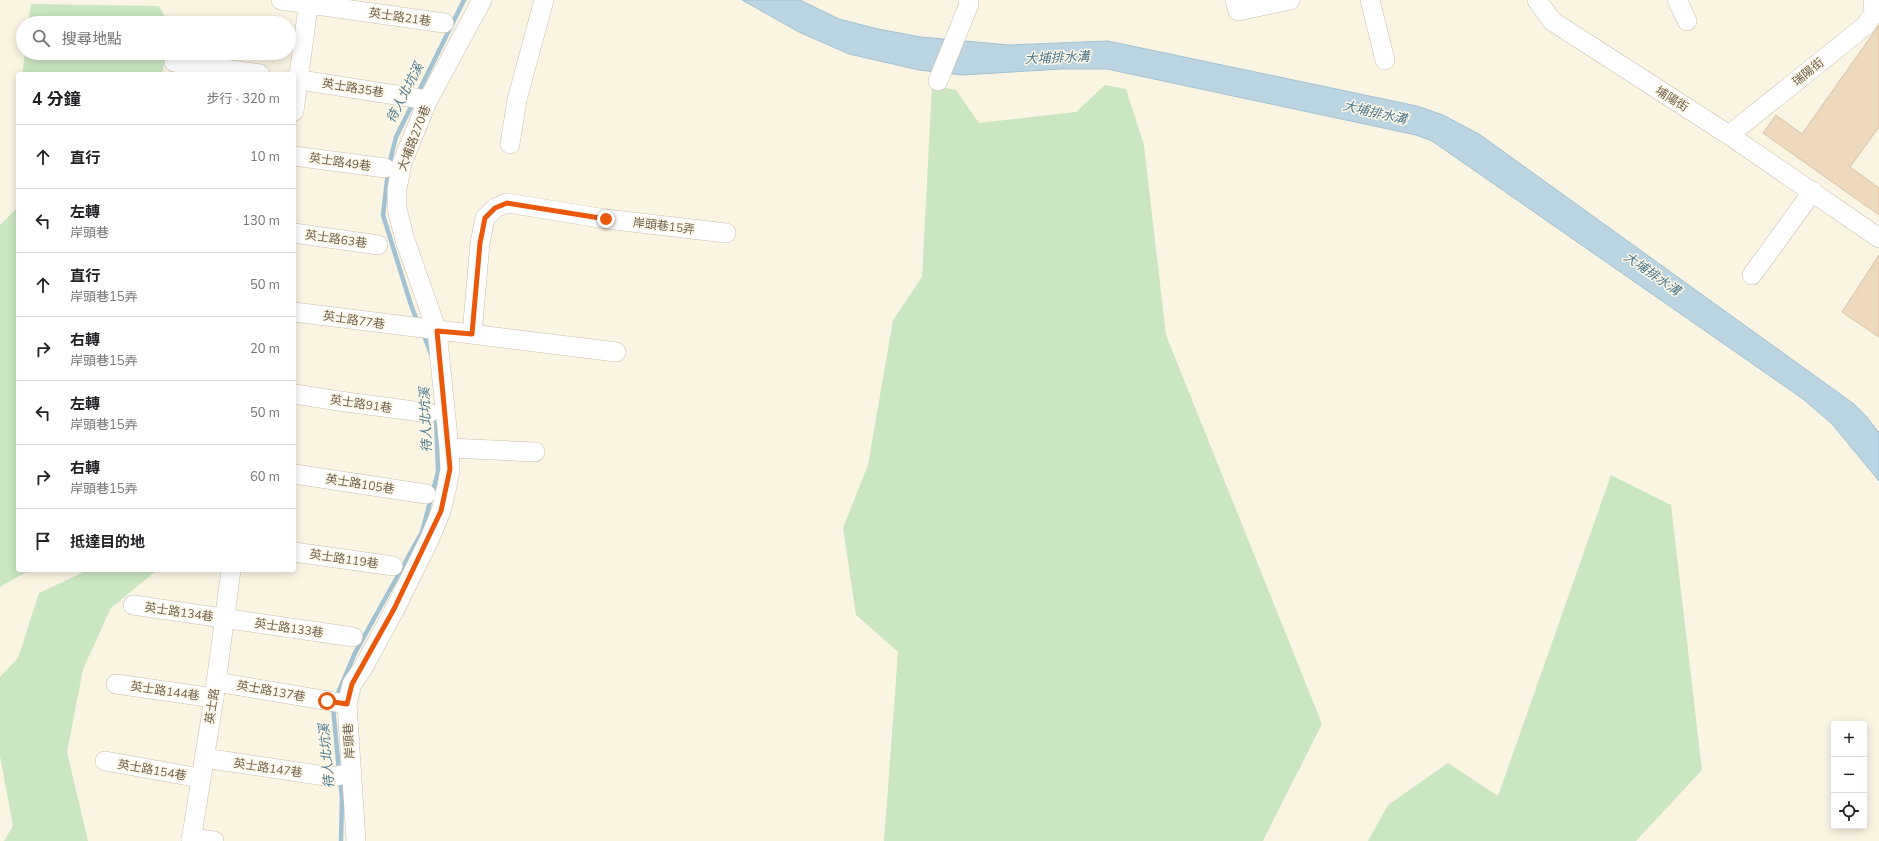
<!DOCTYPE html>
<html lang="zh-TW">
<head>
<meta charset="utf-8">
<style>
	:root { --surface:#fff; --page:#f6f6f6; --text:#202124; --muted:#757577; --line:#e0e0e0 }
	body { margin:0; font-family:"Nunito Sans","Noto Sans TC",sans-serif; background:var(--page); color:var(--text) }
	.controls { position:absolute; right:12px; bottom:12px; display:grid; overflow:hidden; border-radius:4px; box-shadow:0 2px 10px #0003 }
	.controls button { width:36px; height:36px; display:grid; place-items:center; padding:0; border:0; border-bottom:1px solid var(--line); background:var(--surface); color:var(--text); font:20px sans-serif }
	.stop { position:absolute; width:12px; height:12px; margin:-9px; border:3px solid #ea580c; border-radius:50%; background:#fff }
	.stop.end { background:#ea580c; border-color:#fff; box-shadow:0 1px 4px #0008 }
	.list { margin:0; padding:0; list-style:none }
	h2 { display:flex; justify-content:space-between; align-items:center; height:52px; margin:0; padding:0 16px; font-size:17px }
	h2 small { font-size:13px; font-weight:400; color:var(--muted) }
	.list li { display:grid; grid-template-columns:26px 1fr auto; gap:12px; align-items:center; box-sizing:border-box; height:64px; padding:0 16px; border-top:1px solid var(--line) }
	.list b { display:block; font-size:15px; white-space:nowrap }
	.list p { margin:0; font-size:13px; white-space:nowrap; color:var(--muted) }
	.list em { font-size:13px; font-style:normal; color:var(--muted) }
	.icon { flex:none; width:22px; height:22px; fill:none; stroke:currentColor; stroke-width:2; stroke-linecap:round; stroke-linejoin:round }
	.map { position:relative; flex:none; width:1879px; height:841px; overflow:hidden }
	.search { position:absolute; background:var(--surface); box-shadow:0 2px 10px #0003; left:16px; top:16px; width:280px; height:44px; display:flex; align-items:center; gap:10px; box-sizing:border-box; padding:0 14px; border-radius:22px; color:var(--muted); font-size:15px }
	.panel { position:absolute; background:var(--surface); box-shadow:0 2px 10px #0003; left:16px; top:72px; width:280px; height:500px; border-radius:4px }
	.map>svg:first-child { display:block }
	.green { fill:#cbe6c3 }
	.water { fill:#bad4e1; stroke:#a1c2d2 }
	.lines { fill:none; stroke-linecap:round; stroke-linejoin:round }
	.stream { stroke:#a1c2d2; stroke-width:4.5 }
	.building { fill:#edd9bd; stroke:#dec29f }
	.minor-casing { stroke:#c9beab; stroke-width:20 }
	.minor { stroke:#fff; stroke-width:19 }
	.route { stroke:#ea580c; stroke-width:5 }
	.labels { text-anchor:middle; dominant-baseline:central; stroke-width:3; stroke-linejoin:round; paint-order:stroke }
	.street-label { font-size:12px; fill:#6f5f4b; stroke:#fdf9e9 }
	.water-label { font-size:13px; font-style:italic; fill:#4e788e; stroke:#fdf9e9 }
</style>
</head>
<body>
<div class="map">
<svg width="1879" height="841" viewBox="0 0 1879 841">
	<rect width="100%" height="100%" fill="#faf5e3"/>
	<g class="green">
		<path d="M31 4 159 6 168 23H28Z"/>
		<path d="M25 53H166L162 74H22Z"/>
		<path d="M932 85 956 90 979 123 1076 112 1105 85 1126 89 1144 145 1166 335 1322 724 1263 841H884L898 652 856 615 843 528 868 465 893 320 922 277Z"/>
		<path d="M18 207V570H30L0 587V225Z"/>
		<path d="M1611 475 1671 505 1702 770 1636 841H1368L1388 805 1448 763 1498 796Z"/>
		<path d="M88 570H157L111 608 83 669 67 752 88 841H4L13 826 0 756V677L18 658 39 593Z"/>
	</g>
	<path class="water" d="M742 0H800L839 19 878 29 921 37 1009 45 1108 41 1417 106 1443 115 1479 134 1854 404 1867 417 1879 433V481L1832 424 1803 399 1432 141 1416 135 1107 69H1062L962 75 919 70 849 54 799 32Z"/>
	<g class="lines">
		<g class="stream">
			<path d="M418 93 464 0"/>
			<path d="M389 165 396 137 414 101"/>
			<path d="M388 172 383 215 411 305 418 323"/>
			<path d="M423 333 431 354"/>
			<path d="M336 698 355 653 422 532 438 472 436 415"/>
			<path d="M333 707 339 771"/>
			<path d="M340 779 342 797 341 841"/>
		</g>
	</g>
	<g class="building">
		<path d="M1879 25V127L1850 167 1879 188V215L1763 133 1776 115 1802 134Z"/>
		<path d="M1879 255V337L1842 312Z"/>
	</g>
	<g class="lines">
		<g class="minor-casing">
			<g id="minor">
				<path d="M281 0 444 23"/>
				<path d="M1235 0 1238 11 1290 0"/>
				<path d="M1370 0 1385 60"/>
				<path d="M1537 0 1552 21 1729 135 1879 238"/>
				<path d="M1677 0 1687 21"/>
				<path d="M174 62 260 74"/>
				<path d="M294 79 428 100"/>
				<path d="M938 81 969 4 968 0"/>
				<path d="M294 111 309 0"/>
				<path d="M1729 135 1865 26 1874 13 1873 0"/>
				<path d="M510 144 517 100 544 0"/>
				<path d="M294 156 385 168"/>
				<path d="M294 233 378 245"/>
				<path d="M1752 275 1813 191"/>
				<path d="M294 312 616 352"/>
				<path d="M472 334 480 243 485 218 495 208 507 203 606 219 726 233"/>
				<path d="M294 394 346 402 429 413"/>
				<path d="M449 448 535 452"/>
				<path d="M294 474 426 494"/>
				<path d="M294 552 393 566"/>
				<path d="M133 605 353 637"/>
				<path d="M216 682 347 704"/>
				<path d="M116 684 214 698"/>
				<path d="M204 758 332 777 351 773"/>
				<path d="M105 761 200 778"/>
				<path d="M191 838 214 841"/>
				<path d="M191 841 214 698 231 570"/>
				<path d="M356 841 347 704 352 684 363 668 395 609 430 538 441 511 447 486 450 469 449 448 437 331 405 240 397 209V189L402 163 428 100 482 0"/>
			</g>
		</g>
		<use href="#minor" class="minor"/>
	</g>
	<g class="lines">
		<path class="route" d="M327 701 347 704 352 684 394 609 441 511 450 469 437 331 472 334 480 243 485 218 495 208 507 203 606 219"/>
	</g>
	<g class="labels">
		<g class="street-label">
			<text transform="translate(400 17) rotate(8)">英士路21巷</text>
			<text transform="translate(1808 72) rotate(-39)">瑞陽街</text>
			<text transform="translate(353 88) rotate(9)">英士路35巷</text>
			<text transform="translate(1672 99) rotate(32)">埔陽街</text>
			<text transform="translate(414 138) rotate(-69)">大埔路270巷</text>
			<text transform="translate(340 162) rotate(8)">英士路49巷</text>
			<text transform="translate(664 226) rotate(7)">岸頭巷15弄</text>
			<text transform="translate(336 239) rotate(8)">英士路63巷</text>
			<text transform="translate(354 320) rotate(8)">英士路77巷</text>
			<text transform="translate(361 404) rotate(8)">英士路91巷</text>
			<text transform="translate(360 484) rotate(9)">英士路105巷</text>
			<text transform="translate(344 559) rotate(8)">英士路119巷</text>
			<text transform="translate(179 612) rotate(8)">英士路134巷</text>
			<text transform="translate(289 628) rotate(8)">英士路133巷</text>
			<text transform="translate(165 691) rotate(8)">英士路144巷</text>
			<text transform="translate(271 691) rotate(10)">英士路137巷</text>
			<text transform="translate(212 706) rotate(-81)">英士路</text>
			<text transform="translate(349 741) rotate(-93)">岸頭巷</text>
			<text transform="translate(268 768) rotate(8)">英士路147巷</text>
			<text transform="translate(152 770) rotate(10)">英士路154巷</text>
		</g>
		<g class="water-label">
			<text transform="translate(1057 58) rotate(-2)">大埔排水溝</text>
			<text transform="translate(405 93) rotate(-63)">待人北坑溪</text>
			<text transform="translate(1375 113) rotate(13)">大埔排水溝</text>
			<text transform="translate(1652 274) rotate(35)">大埔排水溝</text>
			<text transform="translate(426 420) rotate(-92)">待人北坑溪</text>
			<text transform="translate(327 756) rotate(-95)">待人北坑溪</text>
		</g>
	</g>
</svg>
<div class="controls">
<button>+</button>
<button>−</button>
<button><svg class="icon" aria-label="locate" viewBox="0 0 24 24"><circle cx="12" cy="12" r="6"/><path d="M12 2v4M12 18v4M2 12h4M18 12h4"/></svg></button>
</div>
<div class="stop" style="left:327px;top:701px"></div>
<div class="stop end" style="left:606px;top:219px"></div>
<div class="search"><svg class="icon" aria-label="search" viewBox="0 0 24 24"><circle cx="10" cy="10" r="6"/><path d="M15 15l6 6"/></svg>搜尋地點</div>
<section class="panel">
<h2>4 分鐘<small>步行 · 320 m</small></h2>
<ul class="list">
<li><svg class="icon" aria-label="ahead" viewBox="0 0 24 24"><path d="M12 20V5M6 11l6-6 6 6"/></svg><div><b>直行</b></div><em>10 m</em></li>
<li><svg class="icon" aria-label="left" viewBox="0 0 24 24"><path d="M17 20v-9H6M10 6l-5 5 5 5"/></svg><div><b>左轉</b><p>岸頭巷</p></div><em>130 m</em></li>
<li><svg class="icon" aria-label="ahead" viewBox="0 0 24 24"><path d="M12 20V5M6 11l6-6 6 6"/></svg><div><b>直行</b><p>岸頭巷15弄</p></div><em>50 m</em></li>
<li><svg class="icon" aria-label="right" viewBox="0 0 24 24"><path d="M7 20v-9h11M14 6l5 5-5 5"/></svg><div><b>右轉</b><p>岸頭巷15弄</p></div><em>20 m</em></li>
<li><svg class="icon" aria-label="left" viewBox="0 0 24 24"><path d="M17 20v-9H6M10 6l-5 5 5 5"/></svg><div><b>左轉</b><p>岸頭巷15弄</p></div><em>50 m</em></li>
<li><svg class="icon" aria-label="right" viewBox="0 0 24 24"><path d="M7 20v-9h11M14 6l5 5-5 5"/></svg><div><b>右轉</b><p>岸頭巷15弄</p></div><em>60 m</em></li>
<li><svg class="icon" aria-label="arrive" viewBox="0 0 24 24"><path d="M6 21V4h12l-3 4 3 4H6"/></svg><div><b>抵達目的地</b></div></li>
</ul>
</section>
</div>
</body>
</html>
